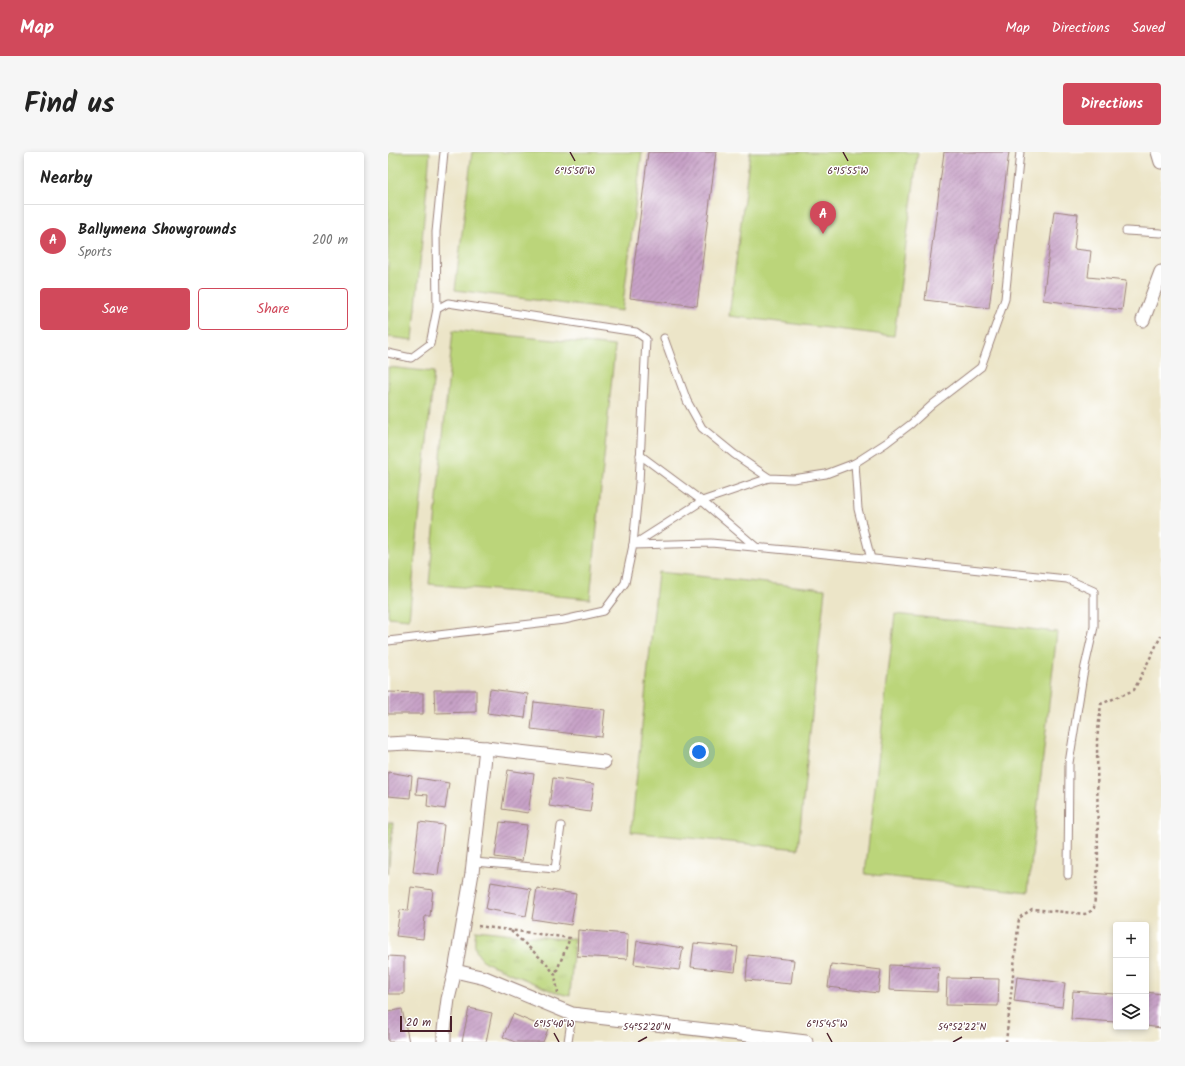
<!DOCTYPE html>
<html lang="en">
<head>
<meta charset="utf-8">
<style>
	:root { --surface:#fff; --page:#f6f6f6; --text:#222; --muted:#767676; --line:#e0e0e0; --accent:#d1495b }
	body { margin:0; font-family:Kalam,sans-serif; background:var(--page); color:var(--text) }
	.controls { position:absolute; right:12px; bottom:12px; display:grid; overflow:hidden; border-radius:4px; box-shadow:0 2px 6px #0003 }
	.controls button { width:36px; height:36px; display:grid; place-items:center; padding:0; border:0; border-bottom:1px solid var(--line); background:var(--surface); color:var(--text); font:20px sans-serif }
	.scale { position:absolute; left:12px; bottom:10px; width:52px; box-sizing:border-box; padding-left:4px; border:2px solid #4a1f2b; border-top:0; font-size:11px; line-height:14px; white-space:nowrap; color:#4a1f2b; -webkit-text-stroke:3px #fff; paint-order:stroke }
	.you { position:absolute; left:311px; top:600px; width:14px; height:14px; margin:-10px; border:3px solid #fff; border-radius:50%; background:#1a73e8; box-shadow:0 0 0 6px #1a73e833 }
	.badge { display:grid; place-items:center; width:26px; height:26px; border-radius:50%; background:var(--accent); color:#fff; font-size:13px; font-weight:700 }
	.pin { position:absolute; translate:-50% -33px; filter:drop-shadow(0 1px 2px #0008) }
	.pin::after { content:''; position:absolute; top:21px; width:14px; height:12px; background:inherit; clip-path:polygon(0 0,100% 0,50% 100%) }
	.list { margin:0; padding:0; list-style:none }
	h2 { display:flex; justify-content:space-between; align-items:center; height:52px; margin:0; padding:0 16px; font-size:17px }
	h2 small { font-size:13px; font-weight:400; color:var(--muted) }
	.list li { display:grid; grid-template-columns:26px 1fr auto; gap:12px; align-items:center; box-sizing:border-box; height:72px; padding:0 16px; border-top:1px solid var(--line) }
	.list b { display:block; font-size:15px; white-space:nowrap }
	.list p { margin:0; font-size:13px; white-space:nowrap; color:var(--muted) }
	.list em { font-size:13px; font-style:normal; color:var(--muted) }
	.actions { display:flex; gap:8px; padding:12px 16px }
	.actions a { flex:1; padding:9px 0; border:1px solid var(--accent); border-radius:4px; text-align:center; font-size:14px; color:var(--accent) }
	.actions .main { background:var(--accent); color:#fff }
	.icon { flex:none; width:22px; height:22px; fill:none; stroke:currentColor; stroke-width:2; stroke-linecap:round; stroke-linejoin:round }
	.map { position:relative; flex:none; width:773px; height:890px; overflow:hidden; border-radius:4px }
	header { display:flex; align-items:center; gap:24px; box-sizing:border-box; height:56px; padding:0 20px; background:var(--accent); color:#fff }
	header strong { font-size:19px }
	nav { display:flex; gap:22px; margin-inline-start:auto; font-size:14px }
	.intro { display:flex; align-items:center; justify-content:space-between; box-sizing:border-box; height:96px; padding:0 24px }
	h1 { margin:0; font-size:28px }
	.button { padding:10px 18px; border-radius:4px; background:var(--accent); color:#fff; font-size:14px; font-weight:700 }
	main { display:flex; gap:24px; padding:0 24px }
	aside { flex:1; background:var(--surface); border-radius:4px; box-shadow:0 2px 6px #0003 }
	.map>svg:first-child { display:block }
	.grass { fill:url(#grass-tufts); stroke:#827a52 }
	.park { fill:url(#park-dots); stroke:#827a52 }
	.pitch { fill:#bbd57a; stroke:#827a52 }
	.building { fill:url(#building-hatch) }
	.lines { fill:none; stroke-linecap:round; stroke-linejoin:round }
	.service-casing { stroke:#9b827a; stroke-width:9 }
	.minor-casing { stroke:#9b827a; stroke-width:15 }
	.path { stroke:#9b827a; stroke-width:2.5; stroke-dasharray:3 3; stroke-linecap:butt }
	.service { stroke:#fff; stroke-width:7 }
	.minor { stroke:#fff; stroke-width:13 }
	.ticks { fill:none; stroke:#4a1f2b; stroke-width:1.5 }
	.ticks-label { font-size:10px; text-anchor:middle; fill:#4a1f2b; stroke:#fff; stroke-width:3; stroke-linejoin:round; paint-order:stroke }
</style>
</head>
<body>
<header>
<strong>Map</strong>
<nav><a>Map</a><a>Directions</a><a>Saved</a></nav>
</header>
<div class="intro"><h1>Find us</h1><a class="button">Directions</a></div>
<main>
<aside>
<h2>Nearby<small></small></h2>
<ul class="list">
<li><span class="badge">A</span><div><b>Ballymena Showgrounds</b><p>Sports</p></div><em>200 m</em></li>
</ul>
<div class="actions"><a class="main">Save</a><a>Share</a></div>
</aside>
<div class="map">
<svg width="773" height="890" viewBox="0 0 773 890">
	<defs>
		<pattern id="grass-tufts" width="24" height="20" patternUnits="userSpaceOnUse"><rect width="24" height="20" fill="#bbd57a"/><path d="M3 7l-1-3M5 7V3M7 7l1-3M15 17l-1-3M17 17v-4M19 17l1-3" fill="none" stroke="#a2b66a"/></pattern>
		<pattern id="park-dots" width="8" height="8" patternUnits="userSpaceOnUse"><rect width="8" height="8" fill="#bbd57a"/><path d="M2 2h.1M6 6h.1" fill="none" stroke="#a2b66a" stroke-width="1.8" stroke-linecap="round"/></pattern>
		<pattern id="building-hatch" width="6" height="6" patternUnits="userSpaceOnUse"><rect width="6" height="6" fill="#c8a3c8"/><path d="M-1 1l2-2M0 6l6-6M5 7l2-2" fill="none" stroke="#a484a3"/></pattern>
	</defs>
	<rect width="100%" height="100%" fill="#fff"/>
	<filter id="ink" filterUnits="userSpaceOnUse"><feTurbulence type="fractalNoise" baseFrequency=".025" numOctaves="2"/><feDisplacementMap in="SourceGraphic" scale="8" xChannelSelector="R" yChannelSelector="G"/><feConvolveMatrix kernelMatrix="1 2 1 2 8 2 1 2 1" color-interpolation-filters="sRGB"/></filter>
	<filter id="wash" filterUnits="userSpaceOnUse"><feTurbulence type="fractalNoise" baseFrequency=".012" numOctaves="4" result="noise"/><feDisplacementMap in="SourceGraphic" scale="16" xChannelSelector="R" yChannelSelector="G"/><feGaussianBlur stdDeviation="0.9" result="paint"/><feColorMatrix in="noise" values="0 0 0 0 0 0 0 0 0 0 0 0 0 0 0 0 0 1.4 0 .05"/><feComposite in="paint" operator="in"/></filter>
	<g filter="url(#wash)">
		<rect width="100%" height="100%" fill="#ece5c8"/>
		<path class="grass" d="M88 778 174 787 186 786 182 844 166 840 97 810C85 799 86 793 88 778Z"/>
		<path class="park" d="M0 670 5 671 0 721Z"/>
		<g class="pitch">
			<path d="M0 0H42L25 188 0 185Z"/>
			<path d="M84 0H254L234 159 67 138Z"/>
			<path d="M362 0H530L506 184 341 164Z"/>
			<path d="M65 178 227 194 202 447 41 432Z"/>
			<path d="M0 215 46 220 21 467 0 465Z"/>
			<path d="M270 420 437 437 410 697 243 680Z"/>
			<path d="M507 462 669 480 640 740 477 722Z"/>
		</g>
		<g id="blocks">
			<g class="building">
				<path d="M260 0H328L309 154 242 146Z"/>
				<path d="M556 0H621L601 156 537 148Z"/>
				<path d="M666 59 690 62 686 97 703 99 700 125 738 129 734 158 655 148Z"/>
				<path d="M102 537 140 542 137 566 99 561Z"/>
				<path d="M46 538H88V560L47 561Z"/>
				<path d="M0 540 35 541V562H0Z"/>
				<path d="M146 550 217 558 214 585 143 577Z"/>
				<path d="M120 618 146 622 140 661 114 657Z"/>
				<path d="M0 620 24 624 22 646 0 644Z"/>
				<path d="M30 626 61 631 57 657 39 654 40 643 28 642Z"/>
				<path d="M165 626 206 632 202 660 161 654Z"/>
				<path d="M31 670 56 673 50 723 25 720Z"/>
				<path d="M112 670 139 673 134 709 107 705Z"/>
				<path d="M103 730 143 737 138 764 98 757Z"/>
				<path d="M23 735 45 738 42 764H37L35 787 8 784 12 758 20 759Z"/>
				<path d="M149 736 188 742 183 773 144 767Z"/>
				<path d="M190 778 240 782 239 807 189 804Z"/>
				<path d="M249 789 295 796 291 818 246 812Z"/>
				<path d="M306 791 350 795 347 820 303 815Z"/>
				<path d="M360 803 406 808 403 832 358 828Z"/>
				<path d="M0 804 16 805V842H0Z"/>
				<path d="M443 812 493 818 490 841 440 835Z"/>
				<path d="M502 813 551 815 549 840 501 838Z"/>
				<path d="M629 825 677 831 674 855 626 849Z"/>
				<path d="M559 826 611 827 610 854 558 853Z"/>
				<path d="M685 839 728 842V870L683 867Z"/>
				<path d="M758 840 773 842V876L758 874Z"/>
				<path d="M81 856 104 861 98 890H74Z"/>
				<path d="M14 857 21 890H0V860Z"/>
				<path d="M125 862 160 877 155 890H127L115 885Z"/>
			</g>
		</g>
	</g>
	<g filter="url(#ink)">
		<use href="#blocks" fill-opacity="0" stroke="#9b827a" stroke-width="1"/>
		<g class="lines">
			<g class="service-casing">
				<g id="service">
					<path d="M738 79 773 81"/>
					<path d="M49 157 48 80 56 0"/>
					<path d="M276 186 299 249 314 276 346 302 381 326 405 327 438 322 467 311 498 291 523 272 545 252 593 215 617 147 632 0"/>
					<path d="M0 201 23 206 42 192 49 157 60 151 248 180 258 187 251 331 245 393"/>
					<path d="M252 303 314 349 368 395"/>
					<path d="M467 311 470 357 483 407"/>
					<path d="M245 393 314 349 381 326"/>
					<path d="M0 489 176 468 216 459 237 431 245 393 323 391 409 399 679 427 706 439V475L695 523 681 611 680 723"/>
					<path d="M86 710 167 717 173 674"/>
					<path d="M180 890 184 862"/>
				</g>
			</g>
			<g class="minor-casing">
				<g id="minor">
					<path d="M770 0 773 10"/>
					<path d="M755 168 773 120"/>
					<path d="M0 592 19 591 98 596 216 610"/>
					<path d="M67 819 97 826 184 862 418 890"/>
					<path d="M56 890V878L60 847 67 819 84 721 98 596"/>
				</g>
			</g>
			<g class="path">
				<path d="M90 774 182 786 167 823"/>
				<path d="M123 779 159 812 167 823 170 841"/>
				<path d="M618 890 631 766 644 757 697 762 703 759 706 756 710 715 709 588 713 552 746 538 773 484"/>
			</g>
			<use href="#service" class="service"/>
			<use href="#minor" class="minor"/>
		</g>
	</g>
	<path class="ticks" d="M182 0 187 9M455 0 460 9M166 881 171 890M439 881 444 890M250 890 259 885M565 890 574 885"/>
	<g class="ticks-label">
		<text x="187" y="22">6°15'50"W</text>
		<text x="460" y="22">6°15'55"W</text>
		<text x="166" y="875">6°15'40"W</text>
		<text x="439" y="875">6°15'45"W</text>
		<text x="259" y="878">54°52'20"N</text>
		<text x="574" y="878">54°52'22"N</text>
	</g>
</svg>
<div class="controls">
<button>+</button>
<button>−</button>
<button><svg class="icon" aria-label="layers" viewBox="0 0 24 24"><path d="M12 4l9 5-9 5-9-5zM3 14l9 5 9-5"/></svg></button>
</div>
<div class="scale">20 m</div>
<div class="you"></div>
<div class="pin badge" style="left:435px;top:82px">A</div>
</div>
</main>
</body>
</html>
